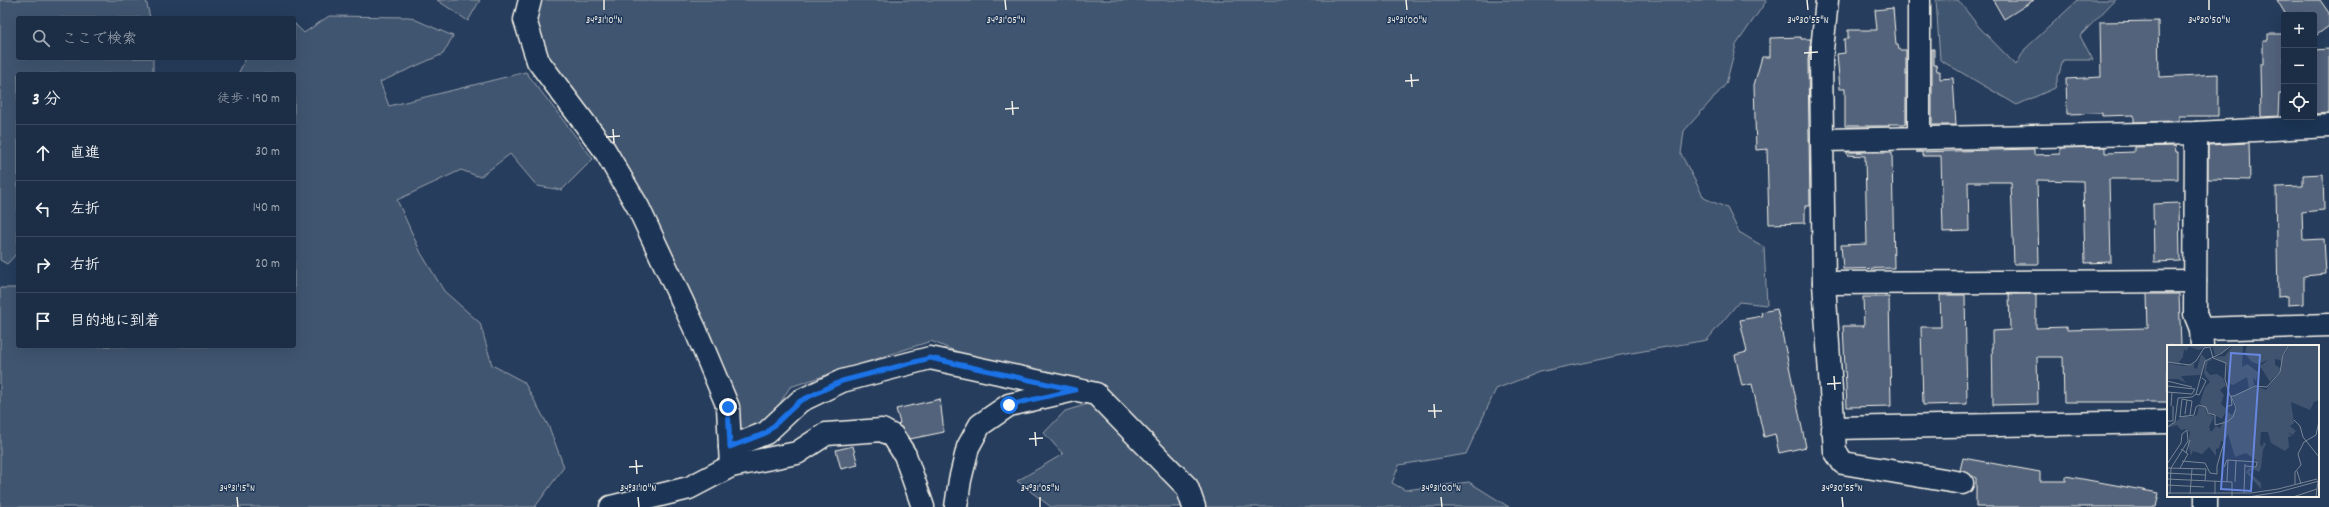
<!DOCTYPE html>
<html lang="ja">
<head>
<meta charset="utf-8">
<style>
	:root { --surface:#1c2e46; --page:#293a51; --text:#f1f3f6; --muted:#a0a8b3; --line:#3a4a5f }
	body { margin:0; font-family:Dekko,"Klee One",sans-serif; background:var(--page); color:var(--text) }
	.controls { position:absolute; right:12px; top:12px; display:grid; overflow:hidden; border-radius:4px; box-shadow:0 4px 16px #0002 }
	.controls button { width:36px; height:36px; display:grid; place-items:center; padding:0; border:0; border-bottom:1px solid var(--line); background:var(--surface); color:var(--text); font:20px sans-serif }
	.stop { position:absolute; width:12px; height:12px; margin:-9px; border:3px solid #1a73e8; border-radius:50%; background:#fff }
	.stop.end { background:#1a73e8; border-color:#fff; box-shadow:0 1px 4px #0008 }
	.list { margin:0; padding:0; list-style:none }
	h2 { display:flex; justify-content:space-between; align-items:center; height:52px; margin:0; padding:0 16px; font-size:17px }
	h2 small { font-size:13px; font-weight:400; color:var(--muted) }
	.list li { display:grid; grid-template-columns:26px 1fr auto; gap:12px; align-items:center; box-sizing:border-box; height:56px; padding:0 16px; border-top:1px solid var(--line) }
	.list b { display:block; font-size:15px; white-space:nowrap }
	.list em { font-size:13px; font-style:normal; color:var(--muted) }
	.icon { flex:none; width:22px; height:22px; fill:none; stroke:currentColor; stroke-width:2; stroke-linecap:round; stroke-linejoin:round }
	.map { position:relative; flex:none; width:2329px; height:507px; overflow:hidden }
	.search { position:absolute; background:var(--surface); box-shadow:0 4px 16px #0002; left:16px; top:16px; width:280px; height:44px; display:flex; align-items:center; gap:10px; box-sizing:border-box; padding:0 14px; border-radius:4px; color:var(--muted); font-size:15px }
	.panel { position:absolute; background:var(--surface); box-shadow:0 4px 16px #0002; left:16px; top:72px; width:280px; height:276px; border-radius:4px }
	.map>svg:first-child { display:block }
	.green { fill:#40546f; stroke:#9aa2ac }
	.building { fill:#52647b; stroke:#f4f1e8 }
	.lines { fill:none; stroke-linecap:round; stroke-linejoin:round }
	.minor-casing { stroke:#f4f1e8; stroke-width:25 }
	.minor { stroke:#1d3557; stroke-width:22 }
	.route { stroke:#1a73e8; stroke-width:5 }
	.ticks { fill:none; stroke:#f4f1e8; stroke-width:1.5 }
	.inset-road { fill:none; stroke:#788595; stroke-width:1 }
	.view { fill:#6887de; fill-opacity:0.15; stroke:#6887de; stroke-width:2 }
	.inset-edge { fill:none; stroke:#f4f1e8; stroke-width:2 }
	.ticks-label { font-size:10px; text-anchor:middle; fill:#f4f1e8; stroke:#1d3557; stroke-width:3; stroke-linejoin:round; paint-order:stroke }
</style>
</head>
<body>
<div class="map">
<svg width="2329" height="507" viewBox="0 0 2329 507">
	<rect width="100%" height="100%" fill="#263d5d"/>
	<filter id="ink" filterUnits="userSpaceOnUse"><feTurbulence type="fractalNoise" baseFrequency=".025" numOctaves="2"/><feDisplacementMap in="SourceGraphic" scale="8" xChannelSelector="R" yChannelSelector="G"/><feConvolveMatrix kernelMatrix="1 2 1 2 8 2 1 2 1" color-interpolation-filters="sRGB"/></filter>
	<g filter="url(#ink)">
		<g class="green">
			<path d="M0 0H146L150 18H18V58H153V74H18V252L7 264 0 260Z"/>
			<path d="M437 0H480L468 21Z"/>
			<path d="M536 0H1767L1736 45 1726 84 1684 131 1681 154 1704 198 1727 208 1739 232 1764 247 1767 305 1739 302 1707 340 1626 354 1539 372 1496 389 1466 454 1399 465 1392 483 1405 490 1469 482 1509 507H1051L1017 481 1063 454 1044 433 1065 411 1105 399 989 365 931 341 790 387 768 423 742 431 676 265 618 151 545 61 532 16Z"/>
			<path d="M1936 0H1958L1979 27 2016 65 2025 49 2078 0H2115L2080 36 2093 60H2063L2055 88 2017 105 1940 60Z"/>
			<path d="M329 16 409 17 453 36 443 54 380 82 389 106 526 72 593 159 562 190 537 186 510 154 480 177 461 170 397 200 421 253 444 291 480 323 492 365 524 382 549 427 564 467 535 507H0V288H18V346H294V74H238L246 58H294V23L304 33Z"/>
		</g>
		<g class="building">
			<path d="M1993 0H2034L2004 19Z"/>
			<path d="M2277 0H2320L2329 13V26L2314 37V15H2286Z"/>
			<path d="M1893 8 1896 45H1898L1899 50H1906V124H1889V126H1845V89H1840L1837 54 1845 53 1844 39H1848V30H1877L1875 10Z"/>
			<path d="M2158 21 2159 77 2218 74V116H2179V120L2175 121 2134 122V115L2102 116V113L2067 114 2066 79 2101 77 2100 22Z"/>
			<path d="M2268 34H2284V94H2279L2278 116 2261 117 2260 64H2263V40H2268Z"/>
			<path d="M1801 37V39H1811L1808 60 1810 206H1805V223L1769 224 1767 149 1756 150 1754 85 1762 57H1770V38Z"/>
			<path d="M1932 49H1934V65H1936L1937 71H1940V79L1953 78 1956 125H1932Z"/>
			<path d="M2329 49V113L2314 114V50Z"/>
			<path d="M2249 143 2250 180 2208 179V145Z"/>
			<path d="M2175 146 2176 152H2178V179H2109L2111 262 2085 263 2083 181 2037 180 2039 264H2014L2011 182H1968L1969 231 1943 232 1941 156H1922V152H1916L2034 149V155L2060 154V148L2105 147V153L2134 152V147Z"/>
			<path d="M1847 152H1892L1894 268 1843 269 1841 245 1867 244 1865 156 1847 155Z"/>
			<path d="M2323 174 2324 210 2302 212 2303 240 2324 239 2326 274 2304 276V304L2288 305V296L2278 297 2276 187 2303 186V175Z"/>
			<path d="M2179 203 2180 261 2154 262 2153 204Z"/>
			<path d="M2009 294H2036V328L2067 327V330L2148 328 2147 294H2179L2181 346H2168V402H2064L2063 357H2037L2038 404 1993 405 1992 331 2010 330Z"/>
			<path d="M1940 295H1965L1967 404 1923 405 1921 327H1941Z"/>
			<path d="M1863 297H1889L1891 406 1847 407 1843 326H1864Z"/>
			<path d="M1777 309 1806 447 1779 453 1775 434 1764 437 1752 384 1742 386 1735 355 1747 352 1740 320 1762 316 1761 312Z"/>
			<path d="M940 399 944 432 910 439 898 425 900 423 896 409Z"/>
			<path d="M853 446 858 465 841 469 836 450Z"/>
			<path d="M1963 458 2040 472V481H2066V476L2159 493 2156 507H1976V478L1960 470Z"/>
		</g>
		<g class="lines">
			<g class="minor-casing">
				<g id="minor">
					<path d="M530 0 525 20 538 61 604 149 638 207 696 331 728 407 731 466 689 488 611 507"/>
					<path d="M1827 0 1821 60 1824 283 1835 451 1843 463 1962 483"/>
					<path d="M2196 133 2195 314 2201 329"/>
					<path d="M1919 138V0"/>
					<path d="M1822 140 2196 133 2329 126"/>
					<path d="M1824 283 2195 281"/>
					<path d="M2202 346 2201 329 2329 325"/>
					<path d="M1832 428 2168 422"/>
					<path d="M730 447 766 433 800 401 842 381 930 358 1096 394 1187 487 1194 507"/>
					<path d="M731 466 797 453 826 434 882 430 893 436 905 455 923 507"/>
					<path d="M2206 496V507"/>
					<path d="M956 507 960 480 968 447 980 425 1009 405 1070 391"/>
				</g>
			</g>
			<use href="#minor" class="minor"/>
		</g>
	</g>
	<g class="lines" filter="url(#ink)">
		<path class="route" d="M728 407 730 447 766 433 800 401 842 381 930 358 1075 390 1009 405"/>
	</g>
	<path class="ticks" d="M604 0V10M1005 0 1006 10M1406 0 1407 10M1807 0 1808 10M2209 0V10M1811 46V60M1804 53 1818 52M1411 74 1412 87M1405 81 1419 80M1012 101 1013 115M1005 109 1019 108M613 129 614 143M606 137 620 136M1834 376 1835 390M1827 384 1841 383M1434 404 1435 418M1428 411H1442M1035 432 1036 446M1029 439 1043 438M636 460 637 474M629 467 643 466M237 497 238 507M638 497 639 507M1040 497V507M1441 497 1442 507M1842 497 1843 507"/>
	<g transform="translate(2167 345)">
		<rect width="152" height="152" fill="#263d5d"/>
		<path d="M0 0H63L56 7 48 10 46 3 41 1 32 5 22 2 19 6 17 4 16 12 12 17 14 20 0 17ZM66 0H76L75 22 80 19 91 27 89 36 86 32 87 40 82 44 80 32 66 40 61 38 60 19 47 12 58 11ZM80 0H121L115 11V19L113 15 108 14V20L113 23 112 27 103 37 93 21 101 15 91 19 85 17 78 9ZM123 0H152V55L147 57 143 65 124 57 127 78 123 81 129 86 126 90 120 87 125 91 121 92 122 102 118 106 104 98 101 87H94L93 99 95 102 97 97 99 99 96 105 94 123 92 127 86 124 82 127 94 138V144L79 127 82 123 90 122V116L79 108 68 112 61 89 57 97 54 96 52 103 49 104V111L42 102 35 109 26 106 24 111 21 99 23 87 19 84 14 85 10 80 0 83 18 70 23 72 30 70 32 61 38 62 39 67 47 72 42 82 44 87 49 81 53 83 61 67 65 70 70 63 65 51 88 41 99 45 113 27 116 12ZM34 9 39 14 34 30 14 31 19 38 11 34H0V18L16 21 27 19V23L30 24ZM42 14 46 15 41 16 39 25 43 30 50 29 56 33 61 45 58 41 53 45 57 50 54 59 60 64 55 74 41 67 33 58 38 42 43 37 37 29 38 17Z" fill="#40546f"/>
		<path class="inset-road" d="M0 17 23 20 29 16 37 3 43 2 46 13 59 18 58 34 63 51H67L88 41 100 42 113 27 116 10 122 0M0 36 25 42M0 41 28 44 25 49 0 47M29 49 32 50 39 36 35 33M4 61 5 47M29 62 32 60 39 62 41 68 48 70V80L60 77 66 72 69 63 64 51M59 62 65 60 64 52M18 69 20 55M12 72 27 70 29 62M13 72 15 54 25 56 23 70M127 75 133 81 136 92 152 112M0 76H6V61M0 82 8 77 11 53 25 52 29 49 38 16 55 8 65 0M19 108 23 95M15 116 38 118 43 128 50 129V121L57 97M0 119 14 98 15 89 20 85 21 96 4 123 3 149M57 122 60 115 90 117 89 122 78 121M0 123 39 124 38 136M13 123 21 109 14 104M130 126 134 139M0 128 38 130M0 134 65 137V152M60 137 61 115M68 137 69 115M128 139V127L134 120 131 109 137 97 149 90 152 76M0 140 37 142M0 148H84L111 144 150 134M77 148 78 119M23 149 25 124M48 149V136M81 152 112 147 152 136M126 152 150 144M149 152 152 129"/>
		<path class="view" d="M64 8 93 10 84 146 54 144Z"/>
		<rect width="152" height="152" class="inset-edge"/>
	</g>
	<g class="ticks-label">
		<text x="604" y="23">34°31'10"N</text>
		<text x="1006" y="23">34°31'05"N</text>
		<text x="1407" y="23">34°31'00"N</text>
		<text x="1808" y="23">34°30'55"N</text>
		<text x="2209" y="23">34°30'50"N</text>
		<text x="237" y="491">34°31'15"N</text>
		<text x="638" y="491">34°31'10"N</text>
		<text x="1040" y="491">34°31'05"N</text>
		<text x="1441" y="491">34°31'00"N</text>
		<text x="1842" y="491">34°30'55"N</text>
	</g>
</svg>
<div class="controls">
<button>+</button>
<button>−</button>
<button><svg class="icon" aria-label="locate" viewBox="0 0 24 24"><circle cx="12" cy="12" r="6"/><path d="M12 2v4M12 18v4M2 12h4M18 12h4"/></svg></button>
</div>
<div class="stop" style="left:1009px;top:405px"></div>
<div class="stop end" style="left:728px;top:407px"></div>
<div class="search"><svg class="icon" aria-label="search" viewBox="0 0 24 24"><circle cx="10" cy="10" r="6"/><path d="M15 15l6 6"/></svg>ここで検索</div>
<section class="panel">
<h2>3 分<small>徒歩 · 190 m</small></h2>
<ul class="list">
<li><svg class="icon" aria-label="ahead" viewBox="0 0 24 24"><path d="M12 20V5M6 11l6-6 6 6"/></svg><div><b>直進</b></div><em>30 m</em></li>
<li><svg class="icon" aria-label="left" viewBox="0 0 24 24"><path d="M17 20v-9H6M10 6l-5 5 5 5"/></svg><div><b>左折</b></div><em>140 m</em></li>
<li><svg class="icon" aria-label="right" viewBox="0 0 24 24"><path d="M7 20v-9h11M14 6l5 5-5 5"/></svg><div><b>右折</b></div><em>20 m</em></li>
<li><svg class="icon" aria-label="arrive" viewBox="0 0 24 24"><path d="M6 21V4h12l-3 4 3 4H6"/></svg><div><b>目的地に到着</b></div></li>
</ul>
</section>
</div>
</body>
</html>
